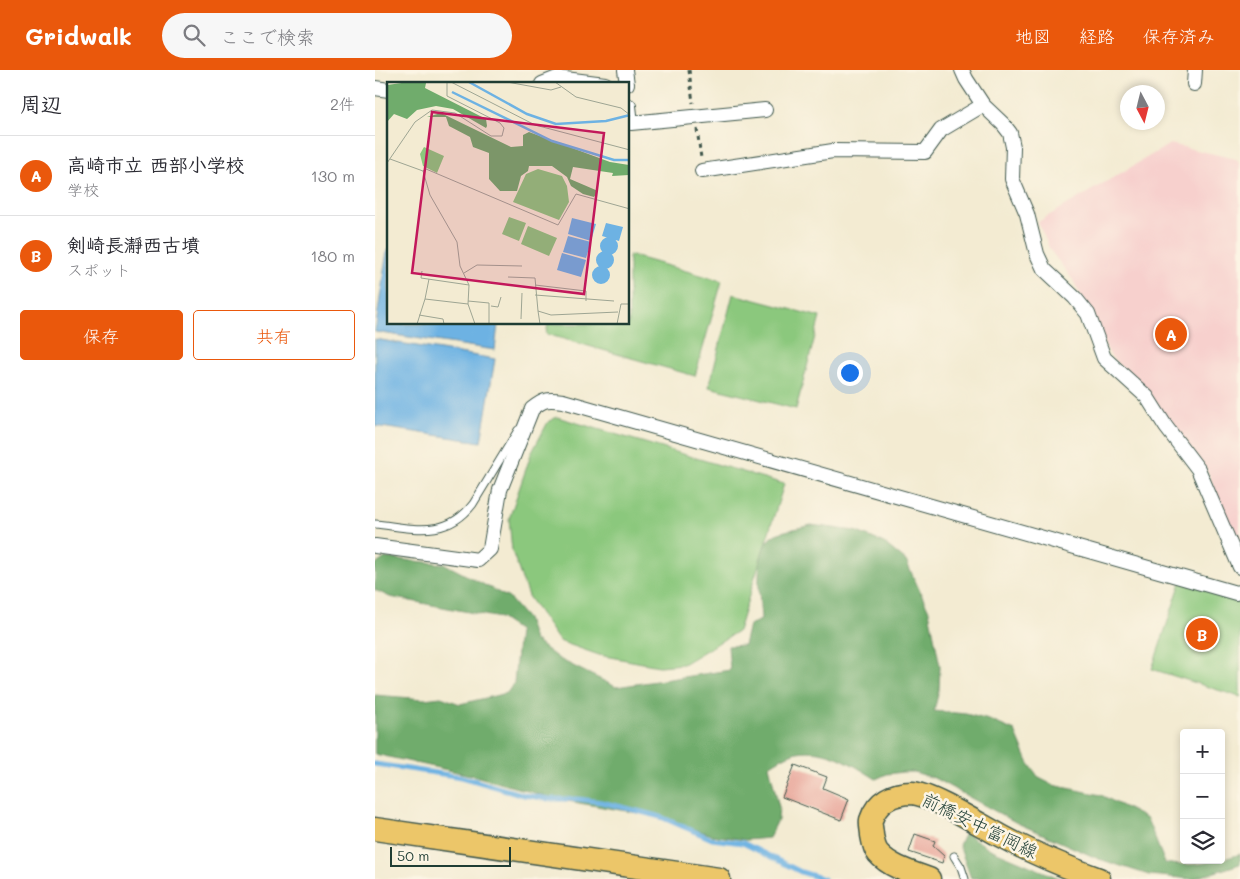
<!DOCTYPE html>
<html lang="ja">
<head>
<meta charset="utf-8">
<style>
	:root { --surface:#fff; --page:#f7f7f7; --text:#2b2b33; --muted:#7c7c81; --line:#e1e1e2; --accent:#ea580c }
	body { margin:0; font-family:Mali,"Klee One",sans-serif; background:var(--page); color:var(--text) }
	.controls { position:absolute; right:15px; bottom:15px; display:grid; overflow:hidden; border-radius:5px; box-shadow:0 2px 8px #0003 }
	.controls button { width:45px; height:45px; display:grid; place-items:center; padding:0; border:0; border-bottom:1px solid var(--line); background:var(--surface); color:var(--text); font:25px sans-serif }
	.compass { position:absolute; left:745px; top:15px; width:45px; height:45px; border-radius:50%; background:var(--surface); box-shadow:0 2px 8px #0003; rotate:173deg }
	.scale { position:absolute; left:15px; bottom:12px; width:121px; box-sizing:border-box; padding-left:5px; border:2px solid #1f3d34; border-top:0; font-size:14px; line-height:18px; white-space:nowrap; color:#1f3d34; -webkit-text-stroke:4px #fcf5e5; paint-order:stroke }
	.you { position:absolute; left:474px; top:302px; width:18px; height:18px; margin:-12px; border:4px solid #fff; border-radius:50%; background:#1a73e8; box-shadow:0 0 0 8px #1a73e833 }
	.badge { display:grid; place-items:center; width:32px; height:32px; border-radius:50%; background:var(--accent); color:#fff; font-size:16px; font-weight:700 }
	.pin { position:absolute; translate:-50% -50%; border:2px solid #fff; box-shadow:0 1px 5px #0006 }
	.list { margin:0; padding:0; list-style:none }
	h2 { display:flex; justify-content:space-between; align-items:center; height:65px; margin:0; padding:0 20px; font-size:21px }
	h2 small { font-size:16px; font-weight:400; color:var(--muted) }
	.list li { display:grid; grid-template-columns:32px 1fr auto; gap:15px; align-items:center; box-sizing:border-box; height:80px; padding:0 20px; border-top:1px solid var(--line) }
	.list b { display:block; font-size:19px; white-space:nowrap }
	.list p { margin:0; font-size:16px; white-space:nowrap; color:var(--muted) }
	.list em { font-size:16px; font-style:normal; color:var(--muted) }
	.actions { display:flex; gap:10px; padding:15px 20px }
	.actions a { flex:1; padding:11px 0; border:1px solid var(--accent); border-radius:5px; text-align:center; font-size:18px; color:var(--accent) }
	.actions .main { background:var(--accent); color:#fff }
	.icon { flex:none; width:28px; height:28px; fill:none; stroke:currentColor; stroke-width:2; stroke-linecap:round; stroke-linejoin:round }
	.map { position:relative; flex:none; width:865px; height:809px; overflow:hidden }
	header { display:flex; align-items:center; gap:30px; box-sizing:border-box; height:70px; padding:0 25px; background:var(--accent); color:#fff }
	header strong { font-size:24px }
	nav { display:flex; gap:28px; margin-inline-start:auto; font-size:18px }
	.search { width:350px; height:45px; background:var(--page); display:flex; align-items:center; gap:12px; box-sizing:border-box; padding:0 18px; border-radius:28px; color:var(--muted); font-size:19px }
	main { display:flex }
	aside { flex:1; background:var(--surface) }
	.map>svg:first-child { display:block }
	.built { fill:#f7d0cd }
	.green { fill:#8bc87d; stroke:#558258 }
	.forest { fill:#70ac6c; stroke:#487450 }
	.water { fill:#6db2e3; stroke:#46788c }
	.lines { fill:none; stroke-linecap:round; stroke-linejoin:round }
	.stream { stroke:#6db2e3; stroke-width:5 }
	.building { fill:#e5978c }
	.service-casing { stroke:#3f574c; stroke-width:9 }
	.minor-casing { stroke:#3f574c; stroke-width:16 }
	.primary-casing { stroke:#3f574c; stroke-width:25 }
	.trunk-casing { stroke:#3f574c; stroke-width:25 }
	.path { stroke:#3f574c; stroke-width:3; stroke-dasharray:4 4; stroke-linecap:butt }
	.service { stroke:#fff; stroke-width:7 }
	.minor { stroke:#fff; stroke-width:14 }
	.primary { stroke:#ecc669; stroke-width:22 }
	.trunk { stroke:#ecc669; stroke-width:22 }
	.labels { text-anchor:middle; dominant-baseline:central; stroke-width:5; stroke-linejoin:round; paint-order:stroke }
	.street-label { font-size:18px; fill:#1f3d34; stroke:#fcf5e5 }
	.inset-river { fill:none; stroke:#6db2e3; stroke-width:2.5 }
	.inset-road { fill:none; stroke:#9ea593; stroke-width:1 }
	.view { fill:#c2185b; fill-opacity:0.15; stroke:#c2185b; stroke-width:2.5 }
	.inset-edge { fill:none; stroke:#1f3d34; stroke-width:2.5 }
</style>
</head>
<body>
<header>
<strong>Gridwalk</strong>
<div class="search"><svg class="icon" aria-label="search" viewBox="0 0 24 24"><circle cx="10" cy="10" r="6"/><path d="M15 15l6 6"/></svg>ここで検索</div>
<nav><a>地図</a><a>経路</a><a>保存済み</a></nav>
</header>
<main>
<aside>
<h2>周辺<small>2件</small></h2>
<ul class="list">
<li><span class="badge">A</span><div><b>高崎市立 西部小学校</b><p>学校</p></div><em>130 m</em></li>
<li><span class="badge">B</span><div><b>剣崎長瀞西古墳</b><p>スポット</p></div><em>180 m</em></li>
</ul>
<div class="actions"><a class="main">保存</a><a>共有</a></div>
</aside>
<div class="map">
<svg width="865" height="809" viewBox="0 0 865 809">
	<rect width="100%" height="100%" fill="#fcf5e5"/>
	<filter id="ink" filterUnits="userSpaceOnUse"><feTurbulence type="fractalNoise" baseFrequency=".02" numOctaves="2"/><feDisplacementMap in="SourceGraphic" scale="10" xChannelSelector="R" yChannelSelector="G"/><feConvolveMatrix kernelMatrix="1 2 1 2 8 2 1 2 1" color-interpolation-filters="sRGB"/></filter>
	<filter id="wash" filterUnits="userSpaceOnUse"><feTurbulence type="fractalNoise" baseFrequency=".0096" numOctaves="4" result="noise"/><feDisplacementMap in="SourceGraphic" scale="20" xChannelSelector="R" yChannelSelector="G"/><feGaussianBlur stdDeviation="1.12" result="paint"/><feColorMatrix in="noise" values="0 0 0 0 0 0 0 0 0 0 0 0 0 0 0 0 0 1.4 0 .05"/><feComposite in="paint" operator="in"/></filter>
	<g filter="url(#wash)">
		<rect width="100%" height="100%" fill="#f3ebd2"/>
		<path class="built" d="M795 74 861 89 865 95V475L859 472 833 402 819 382 735 285 698 210 675 180 663 152Z"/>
		<g class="green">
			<path d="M254 185 347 211 320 306 171 264 173 254H254Z"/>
			<path d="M358 224 445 247 421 339 334 317Z"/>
			<path d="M182 347 409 414 363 561 308 594 284 596 224 585 184 571 153 526 137 481 134 449 156 384 173 352Z"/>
			<path d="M806 512 865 529V627L777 599Z"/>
		</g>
		<g class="forest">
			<path d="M436 455 480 461 509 473 531 491 554 541 565 596 564 620 559 641 591 644 614 650 640 661 653 692 664 708 678 715 726 725 772 749 790 793C816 798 841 792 865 784V794L818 809 774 805 724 789 642 753 559 708 539 702H528L512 704 501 709C477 694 452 677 422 682 413 684 402 691 394 696L404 737 403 750 394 768 371 770 337 765 275 745 181 729 100 706 0 684V625L49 629 66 627 85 634 132 623 139 613 144 561 125 548 15 527 0 520V495L10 488 70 494 134 528 152 549 159 570 184 589 241 617 355 600 353 576 369 575 374 555 386 550C385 528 377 475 401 464 411 460 425 458 436 455Z"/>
			<path d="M590 763 615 779 686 809 596 808 584 775Z"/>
		</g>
		<g class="water">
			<path d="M12 180H14V254H123L120 280 0 262Z"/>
			<path d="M0 269 120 289 106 372 0 356Z"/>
		</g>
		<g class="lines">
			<path class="stream" d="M0 694 87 707 149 725 174 729H203L226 732 255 739 286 747 337 769 368 773 426 802 449 809"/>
		</g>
		<g id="blocks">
			<g class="building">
				<path d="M420 695 452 707 448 718 474 729 466 750 407 727Z"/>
				<path d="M540 764 560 771 558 776 569 786 567 793 534 782Z"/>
			</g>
		</g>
	</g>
	<g filter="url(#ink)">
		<use href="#blocks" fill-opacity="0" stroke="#3f574c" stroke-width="1"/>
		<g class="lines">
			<g class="service-casing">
				<g id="service">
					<path d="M0 454C38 458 71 469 98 434L143 360"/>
					<path d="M579 786 586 797 590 809"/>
				</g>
			</g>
			<g class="minor-casing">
				<g id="minor">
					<path d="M250 0 252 14"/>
					<path d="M587 0 591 9 608 35 628 54 635 63 638 77 637 109 652 144 662 184 669 199 700 228 713 244 729 288 772 327 791 357 823 399 865 497"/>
					<path d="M167 14 182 8 230 14"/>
					<path d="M819 14 820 0"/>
					<path d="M0 18 14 20"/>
					<path d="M254 36 256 53 390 40"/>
					<path d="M327 101 458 81 550 82 566 60 608 35"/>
					<path d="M0 476 103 490 115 479 125 420 157 339C169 329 173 329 188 331L861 523 865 522"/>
				</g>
			</g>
			<g class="primary-casing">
				<path id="primary" d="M554 809C537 803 515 797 503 783 499 778 498 771 497 765 497 761 495 754 496 750 502 731 518 723 537 723 556 724 607 756 626 766 657 783 691 797 724 809"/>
			</g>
			<g class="trunk-casing">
				<path id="trunk" d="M0 759 344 809"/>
			</g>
			<g class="path">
				<path d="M314 0 318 33"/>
				<path d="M322 59 326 88"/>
			</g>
			<use href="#service" class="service"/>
			<use href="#minor" class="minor"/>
			<use href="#primary" class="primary"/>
			<use href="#trunk" class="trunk"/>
		</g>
	</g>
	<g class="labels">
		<g class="street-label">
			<text transform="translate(605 755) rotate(26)">前橋安中富岡線</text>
		</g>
	</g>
	<g transform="translate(12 12)">
		<rect width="242" height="242" fill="#f3ebd2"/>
		<path d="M37 65 57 74 50 91 36 84 33 72ZM151 87 175 94 180 104 182 120 172 138 126 120 139 92ZM122 135 139 141 132 159 115 152ZM141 144 170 156 162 174 134 162Z" fill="#8bc87d"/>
		<path d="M22 0 39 1 38 6 99 37 100 44 99 46 66 27 49 24 30 28 20 37 7 32 0 40V3ZM54 31 124 65 136 64V53L142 50 223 80 242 83V93L225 94 226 91 186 85 183 97 211 109 207 115 196 112 184 104 180 95 165 84H142L141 89 134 94 130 109H113L102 97V71L86 65 83 55 62 44 59 35H40Z" fill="#70ac6c"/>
		<path d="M185 136 209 142 204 159 181 152ZM219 141 236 145 232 159 215 154ZM181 154 204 160 199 176 176 170ZM213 164a9 9 0 1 1 18 0a9 9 0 1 1-18 0ZM209 178a9 9 0 1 1 18 0a9 9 0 1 1-18 0ZM175 171 199 178 194 195 170 188ZM205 193a9 9 0 1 1 18 0a9 9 0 1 1-18 0Z" fill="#6db2e3"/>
		<path class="inset-river" d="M82 0 140 32 169 42 219 39 243 33M65 10 165 59 227 78H243"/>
		<path class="inset-road" d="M64 0 148 43 243 68M120 0 164 8 174 5M168 0 189 15 234 26 243 33M3 77 36 89 43 113 70 160 73 184 82 203 81 222 88 242M0 81 28 40 45 28 68 31 104 54H115L117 46 113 41 60 14V0M36 89 39 87 171 143 189 112 243 127M35 189 34 196 82 203M77 191 90 183 135 184M121 195 148 196 151 229M42 197 38 217 81 222M148 203 199 209V219M148 213 227 219M81 219 102 221V242M104 224 111 225 114 215M32 233 56 237 57 242M134 237 135 211M30 242 38 217M153 242 151 229 164 233 231 230M230 242 234 222H243"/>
		<path class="view" d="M45 30 217 51 197 212 25 191Z"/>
		<rect width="242" height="242" class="inset-edge"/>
	</g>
</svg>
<div class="controls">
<button>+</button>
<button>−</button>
<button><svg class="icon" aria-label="layers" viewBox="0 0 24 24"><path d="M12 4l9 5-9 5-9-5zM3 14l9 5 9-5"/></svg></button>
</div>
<svg class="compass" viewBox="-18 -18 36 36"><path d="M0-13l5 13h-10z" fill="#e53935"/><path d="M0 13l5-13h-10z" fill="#7c7c81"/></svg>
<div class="scale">50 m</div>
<div class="you"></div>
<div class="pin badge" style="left:796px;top:264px">A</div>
<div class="pin badge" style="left:827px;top:564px">B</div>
</div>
</main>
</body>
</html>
